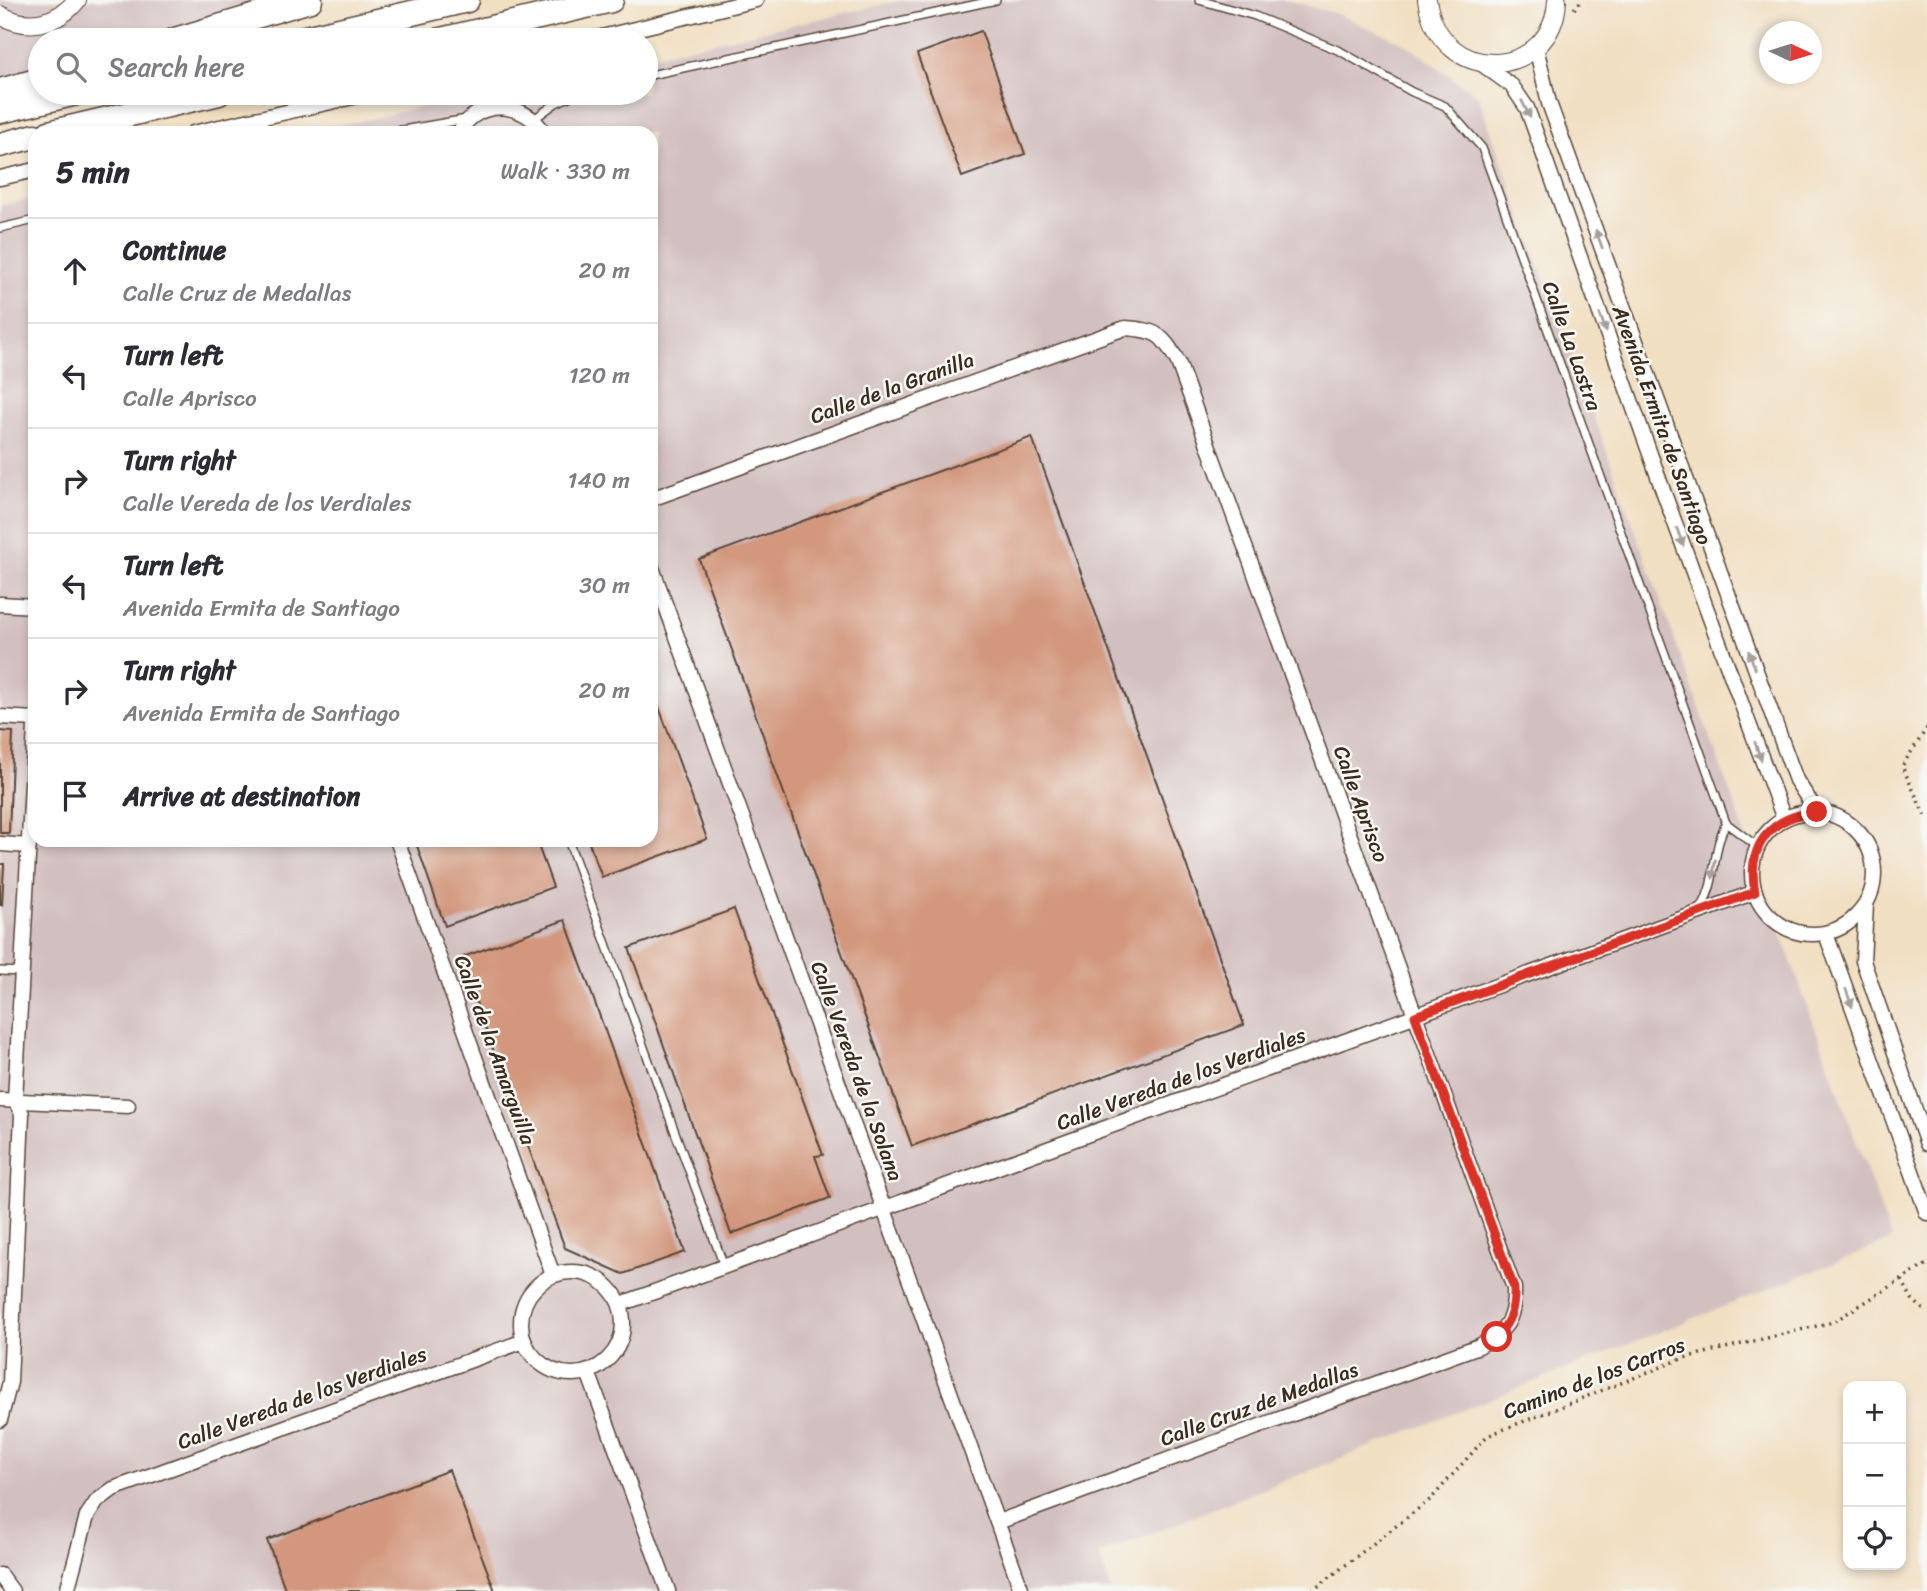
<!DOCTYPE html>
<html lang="en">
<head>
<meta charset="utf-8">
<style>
	:root { --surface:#fff; --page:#f2f2f3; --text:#2b2b33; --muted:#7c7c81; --line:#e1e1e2 }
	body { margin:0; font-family:Sriracha,sans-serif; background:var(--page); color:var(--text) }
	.controls { position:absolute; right:21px; bottom:21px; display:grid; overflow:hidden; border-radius:14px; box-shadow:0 4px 10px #0003 }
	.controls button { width:63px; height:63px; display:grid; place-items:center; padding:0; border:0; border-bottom:2px solid var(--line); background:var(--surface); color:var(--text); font:35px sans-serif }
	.compass { position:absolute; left:1759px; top:21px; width:63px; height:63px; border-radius:50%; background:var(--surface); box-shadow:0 4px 10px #0003; rotate:94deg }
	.stop { position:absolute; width:21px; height:21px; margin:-16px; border:5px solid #d93025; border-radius:50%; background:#fff }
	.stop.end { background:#d93025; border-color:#fff; box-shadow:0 2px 7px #0008 }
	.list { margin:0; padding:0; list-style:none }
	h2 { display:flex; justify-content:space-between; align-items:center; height:91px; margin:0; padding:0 28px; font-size:30px }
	h2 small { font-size:23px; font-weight:400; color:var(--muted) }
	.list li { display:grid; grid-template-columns:46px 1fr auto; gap:21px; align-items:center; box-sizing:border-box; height:105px; padding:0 28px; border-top:2px solid var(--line) }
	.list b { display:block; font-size:26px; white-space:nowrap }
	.list p { margin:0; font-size:23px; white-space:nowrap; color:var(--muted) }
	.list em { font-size:23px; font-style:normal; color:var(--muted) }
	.icon { flex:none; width:38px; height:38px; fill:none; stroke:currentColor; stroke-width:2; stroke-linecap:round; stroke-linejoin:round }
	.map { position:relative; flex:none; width:1927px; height:1591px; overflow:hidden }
	.search { position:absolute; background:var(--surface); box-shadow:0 4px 10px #0003; left:28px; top:28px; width:630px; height:77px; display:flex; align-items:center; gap:18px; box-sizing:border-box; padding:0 24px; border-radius:38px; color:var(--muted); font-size:26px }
	.panel { position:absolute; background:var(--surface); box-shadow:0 4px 10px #0003; left:28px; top:126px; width:630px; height:721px; border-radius:21px }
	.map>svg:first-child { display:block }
	.industrial { fill:#d2bfc0 }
	.building { fill:#d2977d }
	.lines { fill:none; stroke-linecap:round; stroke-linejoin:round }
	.service-casing { stroke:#564537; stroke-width:10 }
	.minor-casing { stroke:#564537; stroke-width:17 }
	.tertiary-casing { stroke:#564537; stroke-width:20 }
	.motorway-casing { stroke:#564537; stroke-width:27 }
	.path { stroke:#564537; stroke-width:3.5; stroke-dasharray:2 5; stroke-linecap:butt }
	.service { stroke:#fff; stroke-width:7 }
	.minor { stroke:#fff; stroke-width:14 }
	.tertiary { stroke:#fff; stroke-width:18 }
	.motorway { stroke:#fff; stroke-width:24 }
	.oneway { fill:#a79f9a }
	.route { stroke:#d93025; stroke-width:9 }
	.labels { text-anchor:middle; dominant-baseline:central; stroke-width:5; stroke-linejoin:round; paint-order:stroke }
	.street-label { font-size:21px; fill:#3b2a1e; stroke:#f6f6f2 }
</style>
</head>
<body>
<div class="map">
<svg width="1927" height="1591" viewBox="0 0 1927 1591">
	<rect width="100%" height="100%" fill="#f6f6f2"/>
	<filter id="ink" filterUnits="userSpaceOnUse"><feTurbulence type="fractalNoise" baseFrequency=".0143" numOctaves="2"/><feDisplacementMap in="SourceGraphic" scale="14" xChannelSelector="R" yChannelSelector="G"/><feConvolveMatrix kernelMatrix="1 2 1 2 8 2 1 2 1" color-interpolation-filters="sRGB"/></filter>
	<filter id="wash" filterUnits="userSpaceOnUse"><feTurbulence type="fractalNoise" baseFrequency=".00686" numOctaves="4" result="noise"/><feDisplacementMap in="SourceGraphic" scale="28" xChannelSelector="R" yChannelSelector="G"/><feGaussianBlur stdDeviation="1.57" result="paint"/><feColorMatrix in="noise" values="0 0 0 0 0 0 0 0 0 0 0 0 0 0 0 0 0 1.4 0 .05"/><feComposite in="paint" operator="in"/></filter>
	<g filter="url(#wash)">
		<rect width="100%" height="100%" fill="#f1dfc2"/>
		<g class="industrial">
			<path d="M0 0H309L175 40H40V79L0 88Z"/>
			<path d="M904 0H1287L1337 14 1404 43 1478 96 1892 1240 1099 1554 1111 1591H0V206L35 198V840H651V133H308L483 93H646V57Z"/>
		</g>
		<g id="blocks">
			<g class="building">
				<path d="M981 31 1025 154 962 177 917 54Z"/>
				<path d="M1032 437 1244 1025 912 1146 699 559Z"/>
				<path d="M651 685 707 839 602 877 588 840H651Z"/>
				<path d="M0 731 13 732 9 833H0Z"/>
				<path d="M415 840H536L553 887 445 926Z"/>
				<path d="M0 864H4L2 905H0Z"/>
				<path d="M734 909 823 1155 815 1156 830 1198 731 1234 629 948Z"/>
				<path d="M565 920 685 1252 623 1274 565 1248 460 958Z"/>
				<path d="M449 1470 495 1591H286L267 1540Z"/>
			</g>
		</g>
	</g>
	<g filter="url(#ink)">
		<use href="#blocks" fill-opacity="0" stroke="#564537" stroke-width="2"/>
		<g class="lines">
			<g class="service-casing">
				<g id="service">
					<path d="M1199 0 1255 16 1340 51 1412 92 1445 106 1482 148 1726 823 1758 847"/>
					<path d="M646 76 996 0"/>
					<path d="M534 119 556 103 577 93"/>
					<path d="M385 133 467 119"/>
					<path d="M0 228 35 220"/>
					<path d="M568 840 724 1266"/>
					<path d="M1701 909C1718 879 1711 853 1726 823"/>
					<path d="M0 971 22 972"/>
				</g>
			</g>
			<g class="minor-casing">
				<g id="minor">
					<path d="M589 40 756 0"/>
					<path d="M1536 47 1549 103 1796 780 1817 812"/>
					<path d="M1479 62 1512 86 1527 108 1665 496 1784 819"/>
					<path d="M193 133 371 93"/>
					<path d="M459 133C477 97 525 101 544 133"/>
					<path d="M0 178 35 170"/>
					<path d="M651 499 1125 328C1157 330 1162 334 1178 362L1514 1288C1515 1319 1506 1332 1479 1346L998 1522"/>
					<path d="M651 565 1022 1591"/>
					<path d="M0 604 35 606"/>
					<path d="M0 717 35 719"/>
					<circle cx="1813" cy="873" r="61"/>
					<path d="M397 840 553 1275"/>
					<path d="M0 844 29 846"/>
					<path d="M1866 905 1863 961 1927 1144"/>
					<path d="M1826 934 1927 1213"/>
					<path d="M0 1100 128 1106"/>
					<circle cx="572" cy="1323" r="51"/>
					<path d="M621 1304 1755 892"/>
					<path d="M588 1372 668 1591"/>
					<path d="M0 1420 10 1382 22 1114 15 1100 35 727"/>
					<path d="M0 1575 12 1591"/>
					<path d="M67 1591 87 1516 97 1501 113 1489 524 1341"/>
				</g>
			</g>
			<g class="tertiary-casing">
				<g id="tertiary">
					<path d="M1427 0C1441 89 1554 79 1557 0"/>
					<path d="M0 15C27 30 57 25 77 0"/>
				</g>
			</g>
			<g class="motorway-casing">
				<g id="motorway">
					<path d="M175 40 310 0"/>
					<path d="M297 40 467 0"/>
					<path d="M441 40 611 0"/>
					<path d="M0 91 40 80"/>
					<path d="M0 111 76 93"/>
					<path d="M49 133 219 93"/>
					<path d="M0 145 35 136"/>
				</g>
			</g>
			<g class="path">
				<path d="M1574 9 1582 0"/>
				<path d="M1927 728 1902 766 1927 820"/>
				<path d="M1902 1280 1912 1299 1927 1313"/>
				<path d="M1312 1591 1431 1499 1487 1436 1684 1358 1833 1322 1927 1264"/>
			</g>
			<use href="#service" class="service"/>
			<use href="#minor" class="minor"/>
			<use href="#tertiary" class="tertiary"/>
			<use href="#motorway" class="motorway"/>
		</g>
		<defs><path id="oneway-solid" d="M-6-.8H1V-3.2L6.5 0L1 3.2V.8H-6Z" transform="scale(1.75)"/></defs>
		<g class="oneway">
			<use href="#oneway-solid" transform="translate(1526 109) rotate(63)"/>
			<use href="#oneway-solid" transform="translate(1599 239) rotate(-110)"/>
			<use href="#oneway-solid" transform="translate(1603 323) rotate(70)"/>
			<use href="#oneway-solid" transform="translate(1680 537) rotate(70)"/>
			<use href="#oneway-solid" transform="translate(1752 660) rotate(-110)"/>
			<use href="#oneway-solid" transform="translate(1758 751) rotate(70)"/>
			<use href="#oneway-solid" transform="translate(1714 869) rotate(98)"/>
			<use href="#oneway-solid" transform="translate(1849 998) rotate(70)"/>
		</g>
	</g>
	<g class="lines" filter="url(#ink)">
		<path class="route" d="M1497 1337C1510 1321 1515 1309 1514 1288L1415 1016 1755 892C1746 845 1771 816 1817 812"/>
	</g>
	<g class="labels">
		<g class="street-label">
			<text transform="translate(1572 346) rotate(70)">Calle La Lastra</text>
			<text transform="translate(892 388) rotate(-20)">Calle de la Granilla</text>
			<text transform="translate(1662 425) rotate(70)">Avenida Ermita de Santiago</text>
			<text transform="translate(1361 804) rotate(70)">Calle Aprisco</text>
			<text transform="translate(495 1050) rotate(70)">Calle de la Amarguilla</text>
			<text transform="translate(857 1071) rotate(70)">Calle Vereda de la Solana</text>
			<text transform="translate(1181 1079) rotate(-20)">Calle Vereda de los Verdiales</text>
			<text transform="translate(1594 1378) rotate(-21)">Camino de los Carros</text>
			<text transform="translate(302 1398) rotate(-20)">Calle Vereda de los Verdiales</text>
			<text transform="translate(1259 1404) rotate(-20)">Calle Cruz de Medallas</text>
		</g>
	</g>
</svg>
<div class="controls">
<button>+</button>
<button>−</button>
<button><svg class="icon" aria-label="locate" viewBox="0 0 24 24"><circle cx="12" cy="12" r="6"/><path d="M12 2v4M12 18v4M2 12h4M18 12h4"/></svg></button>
</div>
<svg class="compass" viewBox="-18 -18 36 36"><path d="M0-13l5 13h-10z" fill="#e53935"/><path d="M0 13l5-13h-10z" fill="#7c7c81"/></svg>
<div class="stop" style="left:1497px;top:1337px"></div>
<div class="stop end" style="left:1817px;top:812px"></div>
<div class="search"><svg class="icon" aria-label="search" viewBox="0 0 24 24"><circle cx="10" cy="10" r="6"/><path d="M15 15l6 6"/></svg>Search here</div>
<section class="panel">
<h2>5 min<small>Walk · 330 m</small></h2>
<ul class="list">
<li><svg class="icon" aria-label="ahead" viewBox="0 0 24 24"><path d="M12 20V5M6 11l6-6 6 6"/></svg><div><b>Continue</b><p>Calle Cruz de Medallas</p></div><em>20 m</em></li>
<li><svg class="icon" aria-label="left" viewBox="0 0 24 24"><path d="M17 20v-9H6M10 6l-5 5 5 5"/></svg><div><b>Turn left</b><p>Calle Aprisco</p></div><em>120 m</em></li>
<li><svg class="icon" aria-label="right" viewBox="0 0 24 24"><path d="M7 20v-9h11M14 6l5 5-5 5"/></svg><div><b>Turn right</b><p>Calle Vereda de los Verdiales</p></div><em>140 m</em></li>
<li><svg class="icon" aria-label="left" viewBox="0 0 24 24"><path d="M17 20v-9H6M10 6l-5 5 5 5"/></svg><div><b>Turn left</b><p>Avenida Ermita de Santiago</p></div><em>30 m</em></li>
<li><svg class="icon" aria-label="right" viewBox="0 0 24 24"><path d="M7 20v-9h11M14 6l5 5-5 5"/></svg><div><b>Turn right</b><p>Avenida Ermita de Santiago</p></div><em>20 m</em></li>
<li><svg class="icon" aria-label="arrive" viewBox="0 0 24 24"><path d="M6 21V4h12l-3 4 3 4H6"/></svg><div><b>Arrive at destination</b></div></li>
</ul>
</section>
</div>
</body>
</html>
